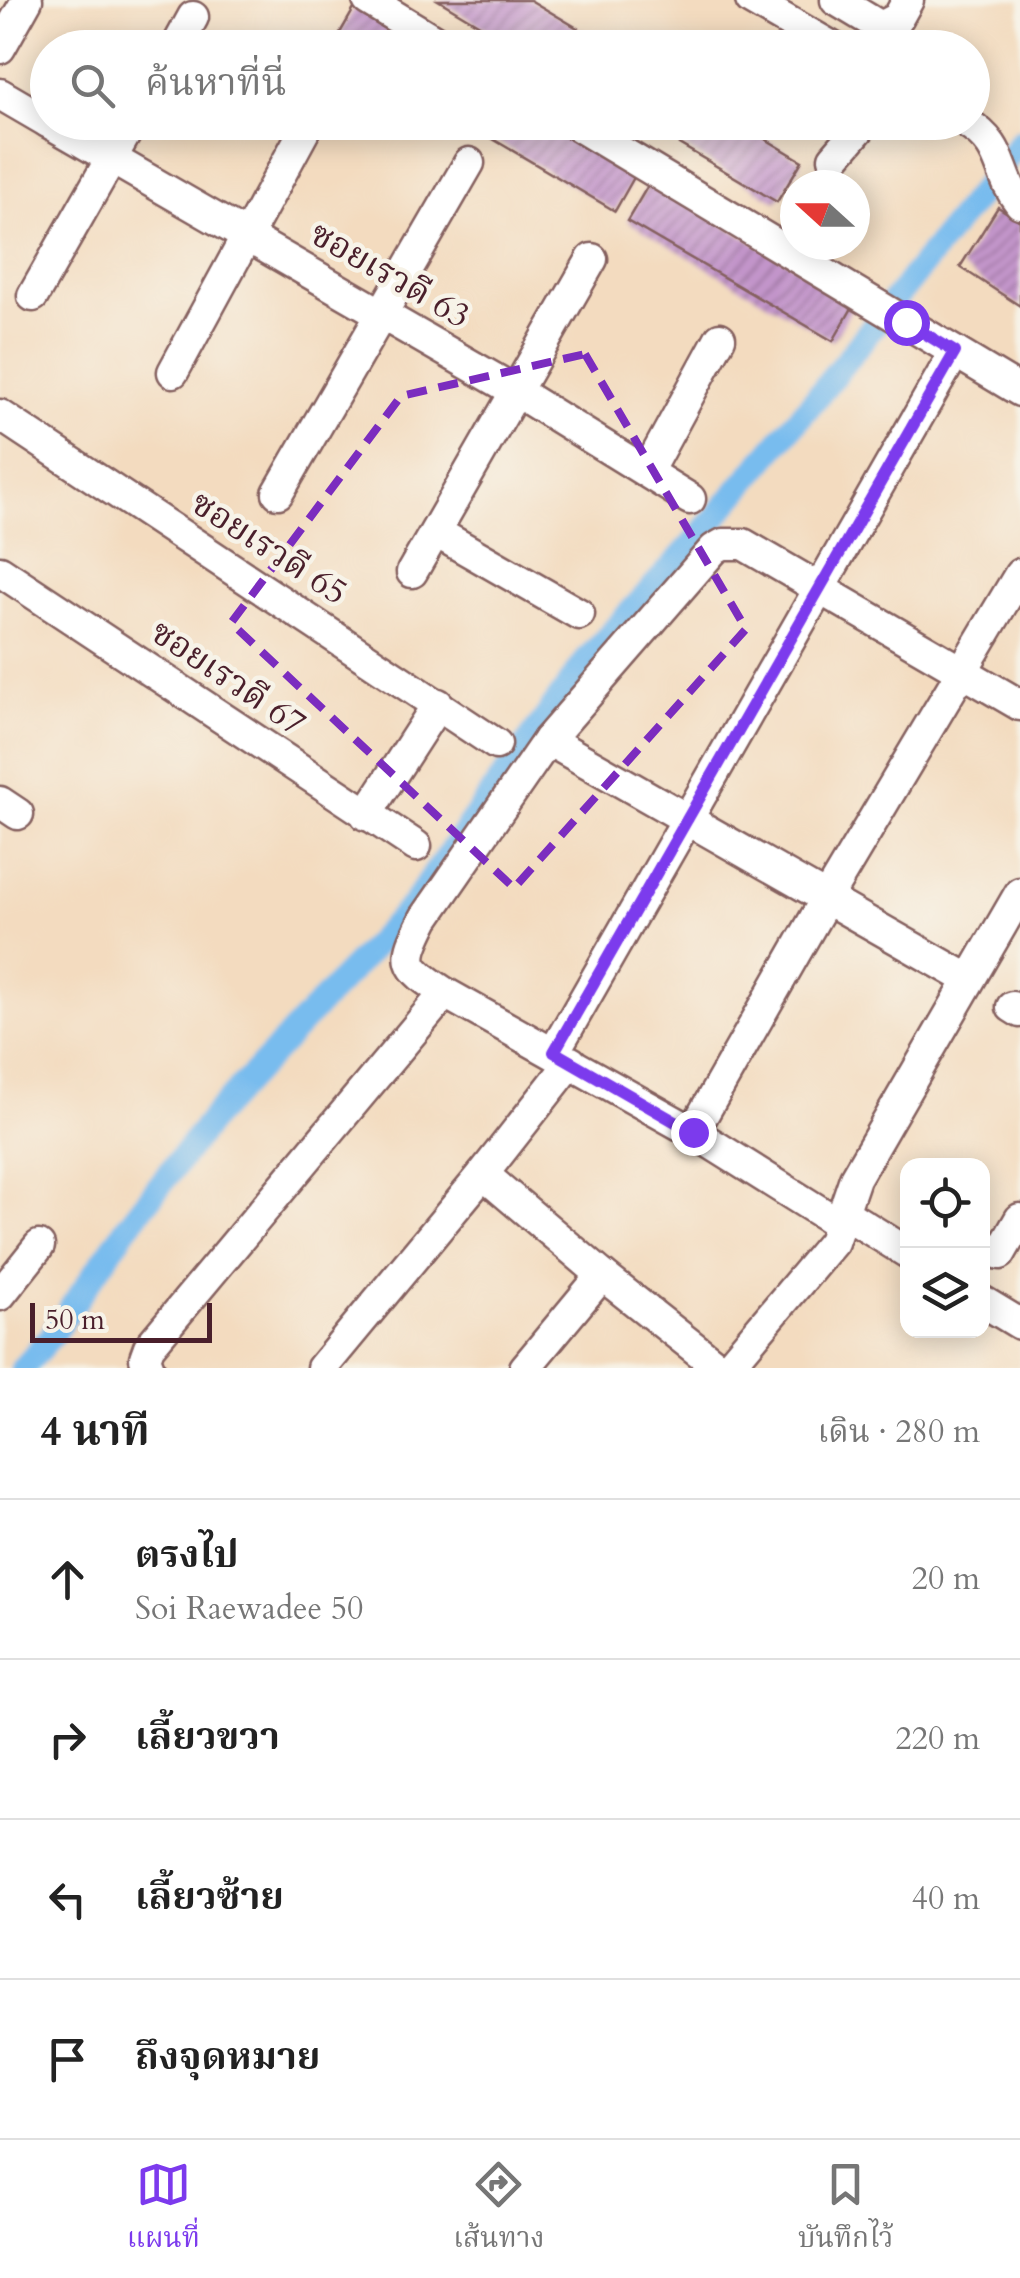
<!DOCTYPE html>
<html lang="th">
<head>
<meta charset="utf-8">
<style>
	:root { --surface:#fff; --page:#f2f2f2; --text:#222; --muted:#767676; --line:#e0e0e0; --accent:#7c3aed }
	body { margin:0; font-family:Cardo,"Noto Serif Thai",serif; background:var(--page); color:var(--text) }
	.controls { position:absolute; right:30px; bottom:30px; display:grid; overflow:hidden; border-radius:20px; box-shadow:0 5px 25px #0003 }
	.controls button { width:90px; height:90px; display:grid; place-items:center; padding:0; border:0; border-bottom:2px solid var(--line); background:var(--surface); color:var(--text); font:50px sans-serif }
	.compass { position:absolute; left:780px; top:170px; width:90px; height:90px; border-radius:50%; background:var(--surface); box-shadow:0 5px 25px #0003; rotate:291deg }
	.scale { position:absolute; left:30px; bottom:25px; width:182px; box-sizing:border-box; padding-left:10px; border:5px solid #4a1f2b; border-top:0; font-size:28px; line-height:35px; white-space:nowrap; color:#4a1f2b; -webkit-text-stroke:8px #f7f3e8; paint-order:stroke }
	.stop { position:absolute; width:30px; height:30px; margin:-22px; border:8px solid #7c3aed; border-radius:50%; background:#fff }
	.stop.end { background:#7c3aed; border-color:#fff; box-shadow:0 2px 10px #0008 }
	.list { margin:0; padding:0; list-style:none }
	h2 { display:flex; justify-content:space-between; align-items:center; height:130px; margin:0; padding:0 40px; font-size:42px }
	h2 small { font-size:32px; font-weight:400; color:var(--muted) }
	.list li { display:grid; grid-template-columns:65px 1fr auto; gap:30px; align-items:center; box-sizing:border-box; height:160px; padding:0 40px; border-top:2px solid var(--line) }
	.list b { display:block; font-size:38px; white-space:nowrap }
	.list p { margin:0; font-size:32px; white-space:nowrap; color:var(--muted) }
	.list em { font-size:32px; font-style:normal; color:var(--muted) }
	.icon { flex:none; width:55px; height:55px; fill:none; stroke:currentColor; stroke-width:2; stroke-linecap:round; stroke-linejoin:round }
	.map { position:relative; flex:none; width:1020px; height:1368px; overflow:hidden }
	.search { position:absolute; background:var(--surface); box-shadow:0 5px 25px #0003; left:30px; right:30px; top:30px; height:110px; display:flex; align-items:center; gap:25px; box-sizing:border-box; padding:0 35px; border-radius:55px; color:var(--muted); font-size:38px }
	.sheet { height:770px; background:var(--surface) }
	nav { display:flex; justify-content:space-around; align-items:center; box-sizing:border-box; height:140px; border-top:2px solid var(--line); background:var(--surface); font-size:28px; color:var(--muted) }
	nav a { display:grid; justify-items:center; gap:5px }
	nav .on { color:var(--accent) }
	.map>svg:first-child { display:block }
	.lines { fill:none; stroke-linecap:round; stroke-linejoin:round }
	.canal { stroke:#78bcee; stroke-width:25 }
	.building { fill:url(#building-hatch) }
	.minor-casing { stroke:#85615f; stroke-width:35 }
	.minor { stroke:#fff; stroke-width:30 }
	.route { stroke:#7c3aed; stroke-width:12 }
	.marked { fill:none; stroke:#7b2cbf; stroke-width:8; stroke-dasharray:20 12; stroke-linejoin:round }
	.labels { text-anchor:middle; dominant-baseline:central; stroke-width:9; stroke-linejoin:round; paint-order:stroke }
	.street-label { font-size:35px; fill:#4a1f2b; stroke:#f7f3e8 }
</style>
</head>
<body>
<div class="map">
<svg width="1020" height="1368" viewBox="0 0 1020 1368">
	<defs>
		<pattern id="building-hatch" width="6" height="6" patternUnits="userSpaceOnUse" patternTransform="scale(2.5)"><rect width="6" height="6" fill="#c395ca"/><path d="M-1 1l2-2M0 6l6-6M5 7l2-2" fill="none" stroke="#a079a4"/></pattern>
	</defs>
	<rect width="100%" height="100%" fill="#f7f3e8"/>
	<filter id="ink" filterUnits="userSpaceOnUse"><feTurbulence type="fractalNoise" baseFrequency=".01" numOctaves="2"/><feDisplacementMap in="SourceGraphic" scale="20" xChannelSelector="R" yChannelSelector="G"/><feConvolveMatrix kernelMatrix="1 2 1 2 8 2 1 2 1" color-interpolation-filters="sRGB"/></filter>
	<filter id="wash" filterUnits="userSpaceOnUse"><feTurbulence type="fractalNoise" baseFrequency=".0048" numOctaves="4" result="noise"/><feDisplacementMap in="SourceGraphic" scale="40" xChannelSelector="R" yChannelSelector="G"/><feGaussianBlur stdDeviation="2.25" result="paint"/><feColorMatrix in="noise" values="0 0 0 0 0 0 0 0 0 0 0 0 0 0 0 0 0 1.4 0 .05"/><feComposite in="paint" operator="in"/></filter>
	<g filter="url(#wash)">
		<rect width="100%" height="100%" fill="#f3dbbf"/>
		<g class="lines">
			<path class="canal" d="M23 1368 51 1336 127 1227 213 1117 413 904 589 657 693 544 816 398 1020 142"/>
		</g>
		<g id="blocks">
			<g class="building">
				<path d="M438 0H530L611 48H518Z"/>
				<path d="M355 7 424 48H336L333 45Z"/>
				<path d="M464 122H552L637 172 615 211Z"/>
				<path d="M646 122H679L671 137Z"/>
				<path d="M691 122H737L802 161 777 202 679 144Z"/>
				<path d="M650 182 856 301 833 341 627 221Z"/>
				<path d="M998 207 1020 221V306L960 267Z"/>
			</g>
		</g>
	</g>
	<g filter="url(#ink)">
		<use href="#blocks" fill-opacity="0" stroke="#85615f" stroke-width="2.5"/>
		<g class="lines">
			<g class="minor-casing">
				<g id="minor">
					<path d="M368 0 447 48"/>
					<path d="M751 0 834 48"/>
					<path d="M836 0 881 27 898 18 908 0"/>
					<path d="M0 48 27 0"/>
					<path d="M176 48 193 17"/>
					<path d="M0 94 48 122"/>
					<path d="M48 122 517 392 690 499"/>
					<path d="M572 122 1020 391"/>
					<path d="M965 122C1007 147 995 172 1020 203"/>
					<path d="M834 158 865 122"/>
					<path d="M33 296 132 122"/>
					<path d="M173 372 309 122"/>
					<path d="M0 415 496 744"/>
					<path d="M647 472 720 338"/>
					<path d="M278 493 469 163"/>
					<path d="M436 532 579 614"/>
					<path d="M0 571 416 846"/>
					<path d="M412 572 592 259"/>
					<path d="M548 740 968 979"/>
					<path d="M0 802 18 814"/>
					<path d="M366 815 438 704"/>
					<path d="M1012 1007 1020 1012"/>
					<path d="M554 1052 955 352"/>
					<path d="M693 1132 826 899 1020 574"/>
					<path d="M483 1174 602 1275 720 1368"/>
					<path d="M844 1213 908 1253"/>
					<path d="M841 1225 693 1132 445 993C404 966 402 963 425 918L548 740 714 549 723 544H743L1020 705"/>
					<path d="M1000 1254 1020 1219"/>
					<path d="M0 1295 39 1246"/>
					<path d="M982 1301 1020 1324"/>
					<path d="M149 1368 145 1358 149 1347 445 993"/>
					<path d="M322 1368 483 1174 571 1062"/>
					<path d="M525 1368 602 1275"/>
					<path d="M727 1368 833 1242 855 1178 1020 893"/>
				</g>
			</g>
			<use href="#minor" class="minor"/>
		</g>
	</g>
	<g class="lines" filter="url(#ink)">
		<path class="route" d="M693 1132 554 1052 955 352 906 322"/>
	</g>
	<path class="marked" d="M585 354 746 629 514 888 231 623 401 396Z"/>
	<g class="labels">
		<g class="street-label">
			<text transform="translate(390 275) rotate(30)">ซอยเรวดี 63</text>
			<text transform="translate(269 548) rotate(33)">ซอยเรวดี 65</text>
			<text transform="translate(228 678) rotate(34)">ซอยเรวดี 67</text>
		</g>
	</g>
</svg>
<div class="controls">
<button><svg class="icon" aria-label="locate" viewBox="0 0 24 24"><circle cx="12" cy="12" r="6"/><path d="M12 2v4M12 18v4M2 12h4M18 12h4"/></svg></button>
<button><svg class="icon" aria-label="layers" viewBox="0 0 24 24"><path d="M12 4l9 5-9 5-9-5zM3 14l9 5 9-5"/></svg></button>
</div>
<svg class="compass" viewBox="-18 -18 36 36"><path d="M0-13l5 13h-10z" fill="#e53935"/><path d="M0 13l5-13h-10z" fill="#767676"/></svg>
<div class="scale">50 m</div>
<div class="stop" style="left:906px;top:322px"></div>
<div class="stop end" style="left:693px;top:1132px"></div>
<div class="search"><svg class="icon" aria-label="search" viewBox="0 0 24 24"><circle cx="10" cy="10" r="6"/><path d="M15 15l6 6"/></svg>ค้นหาที่นี่</div>
</div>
<section class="sheet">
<h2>4 นาที<small>เดิน · 280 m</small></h2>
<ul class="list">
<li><svg class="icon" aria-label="ahead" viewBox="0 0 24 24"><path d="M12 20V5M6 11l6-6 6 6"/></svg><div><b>ตรงไป</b><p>Soi Raewadee 50</p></div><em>20 m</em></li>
<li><svg class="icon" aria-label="right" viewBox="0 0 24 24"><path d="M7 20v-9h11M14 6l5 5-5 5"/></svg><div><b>เลี้ยวขวา</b></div><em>220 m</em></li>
<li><svg class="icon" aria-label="left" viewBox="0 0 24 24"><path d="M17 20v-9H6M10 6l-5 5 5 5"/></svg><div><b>เลี้ยวซ้าย</b></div><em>40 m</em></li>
<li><svg class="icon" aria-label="arrive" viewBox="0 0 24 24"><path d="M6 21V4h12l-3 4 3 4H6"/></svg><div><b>ถึงจุดหมาย</b></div></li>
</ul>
</section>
<nav>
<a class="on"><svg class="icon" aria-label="map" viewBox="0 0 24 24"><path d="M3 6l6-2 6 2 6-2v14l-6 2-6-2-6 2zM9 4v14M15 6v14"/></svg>แผนที่</a>
<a><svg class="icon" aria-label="directions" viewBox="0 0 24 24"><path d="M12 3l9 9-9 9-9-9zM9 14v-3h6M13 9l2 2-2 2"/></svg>เส้นทาง</a>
<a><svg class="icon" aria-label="saved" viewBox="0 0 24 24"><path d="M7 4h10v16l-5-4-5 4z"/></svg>บันทึกไว้</a>
</nav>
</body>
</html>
